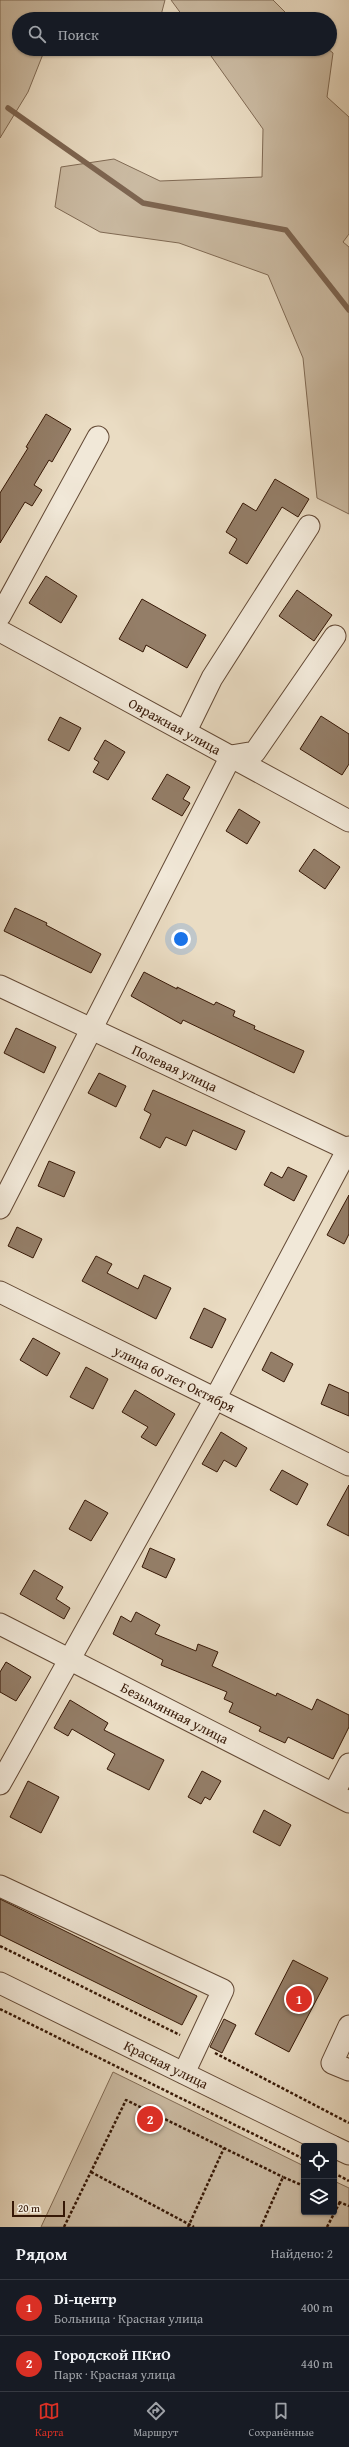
<!DOCTYPE html>
<html lang="ru">
<head>
<meta charset="utf-8">
<style>
	:root { --surface:#171b24; --page:#242831; --text:#f1f3f6; --muted:#9ea1a6; --line:#363941; --accent:#d93025 }
	body { margin:0; font-family:"Gentium Book Plus",serif; background:var(--page); color:var(--text) }
	.controls { position:absolute; right:12px; bottom:12px; display:grid; overflow:hidden; border-radius:4px; box-shadow:0 1px 3px #0004 }
	.controls button { width:36px; height:36px; display:grid; place-items:center; padding:0; border:0; border-bottom:1px solid var(--line); background:var(--surface); color:var(--text); font:20px sans-serif }
	.scale { position:absolute; left:12px; bottom:10px; width:53px; box-sizing:border-box; padding-left:4px; border:2px solid #361806; border-top:0; font-size:11px; line-height:14px; white-space:nowrap; color:#361806; -webkit-text-stroke:3px #f1e8d8; paint-order:stroke }
	.you { position:absolute; left:181px; top:939px; width:14px; height:14px; margin:-10px; border:3px solid #fff; border-radius:50%; background:#1a73e8; box-shadow:0 0 0 6px #1a73e833 }
	.badge { display:grid; place-items:center; width:26px; height:26px; border-radius:50%; background:var(--accent); color:#fff; font-size:13px; font-weight:700 }
	.pin { position:absolute; translate:-50% -50%; border:2px solid #fff; box-shadow:0 1px 4px #0006 }
	.list { margin:0; padding:0; list-style:none }
	h2 { display:flex; justify-content:space-between; align-items:center; height:52px; margin:0; padding:0 16px; font-size:17px }
	h2 small { font-size:13px; font-weight:400; color:var(--muted) }
	.list li { display:grid; grid-template-columns:26px 1fr auto; gap:12px; align-items:center; box-sizing:border-box; height:56px; padding:0 16px; border-top:1px solid var(--line) }
	.list b { display:block; font-size:15px; white-space:nowrap }
	.list p { margin:0; font-size:13px; white-space:nowrap; color:var(--muted) }
	.list em { font-size:13px; font-style:normal; color:var(--muted) }
	.icon { flex:none; width:22px; height:22px; fill:none; stroke:currentColor; stroke-width:2; stroke-linecap:round; stroke-linejoin:round }
	.map { position:relative; flex:none; width:349px; height:2227px; overflow:hidden }
	.search { position:absolute; background:var(--surface); box-shadow:0 1px 3px #0004; left:12px; right:12px; top:12px; height:44px; display:flex; align-items:center; gap:10px; box-sizing:border-box; padding:0 14px; border-radius:22px; color:var(--muted); font-size:15px }
	.sheet { height:164px; background:var(--surface) }
	nav { display:flex; justify-content:space-around; align-items:center; box-sizing:border-box; height:56px; border-top:1px solid var(--line); background:var(--surface); font-size:11px; color:var(--muted) }
	nav a { display:grid; justify-items:center; gap:2px }
	nav .on { color:var(--accent) }
	.map>svg:first-child { display:block }
	.green { fill:#cbbba3; stroke:#806a54 }
	.lines { fill:none; stroke-linecap:round; stroke-linejoin:round }
	.stream { stroke:#7d6551; stroke-width:5.5 }
	.building { fill:#947e68; stroke:#361806 }
	.minor-casing { stroke:#634935; stroke-width:23 }
	.path { stroke:#361806; stroke-width:2.5; stroke-dasharray:3 2; stroke-linecap:butt }
	.minor { stroke:#f1e8d8; stroke-width:21 }
	.labels { text-anchor:middle; dominant-baseline:central; stroke-width:3; stroke-linejoin:round; paint-order:stroke }
	.street-label { font-size:14px; fill:#361806; stroke:#f1e8d8 }
</style>
</head>
<body>
<div class="map">
<svg width="349" height="2227" viewBox="0 0 349 2227">
	<rect width="100%" height="100%" fill="#eadcc3"/>
	<filter id="stains"><feTurbulence type="fractalNoise" baseFrequency=".005" numOctaves="4"/><feColorMatrix values="0 0 0 0 .2 0 0 0 0 .09 0 0 0 0 .02 0 0 0 .5 -.17"/></filter>
	<radialGradient id="worn" r=".72"><stop offset=".6" stop-color="#630" stop-opacity="0"/><stop offset="1" stop-color="#630" stop-opacity=".3"/></radialGradient>
	<g class="green">
		<path d="M0 0H165L160 19H19V49H45L28 92 0 138Z"/>
		<path d="M171 0H273L292 19H185Z"/>
		<path d="M206 49H328L333 53 327 97 349 117V234L343 242 349 247V514L317 498 303 358 268 275 179 243 100 232 55 207 61 167 114 159 160 181 262 177 263 129Z"/>
		<path d="M113 2072 304 2166V2212H334V2181L349 2188V2227H41Z"/>
	</g>
	<g class="lines">
		<path class="stream" d="M8 108 143 203 286 230 349 310"/>
	</g>
	<g class="building">
		<path d="M46 414 71 429 52 462 49 460 34 485 42 490 32 506 25 502 0 543V493L28 448 26 447Z"/>
		<path d="M275 479 309 499 298 517 282 507 247 564 229 553 237 539 226 532 243 503 256 511Z"/>
		<path d="M46 576 77 596 61 623 29 603Z"/>
		<path d="M297 590 332 615 314 641 279 616Z"/>
		<path d="M142 599 206 635 187 668 146 645 143 652 119 639Z"/>
		<path d="M321 716 349 734V764L342 775 300 749Z"/>
		<path d="M60 717 81 728 69 751 48 740Z"/>
		<path d="M105 740 125 752 108 780 93 772 99 762 94 759Z"/>
		<path d="M167 774 190 787 183 799 190 803 182 816 152 799Z"/>
		<path d="M239 809 260 822 247 844 226 831Z"/>
		<path d="M314 849 340 867 325 889 299 871Z"/>
		<path d="M15 908 47 923 46 925 101 954 91 973 4 931Z"/>
		<path d="M144 972 177 989V987L214 1005 216 1002 235 1011 233 1016 255 1026 254 1029 304 1051 294 1073 183 1020 181 1024 131 996Z"/>
		<path d="M16 1028 56 1047 44 1073 4 1053Z"/>
		<path d="M99 1073 126 1086 116 1107 88 1093Z"/>
		<path d="M153 1090 245 1131 236 1150 193 1130 186 1146 166 1137 160 1148 140 1138 151 1114 144 1110Z"/>
		<path d="M49 1161 75 1172 64 1197 38 1186Z"/>
		<path d="M288 1167 307 1176 294 1201 264 1185 271 1172 282 1178Z"/>
		<path d="M349 1195V1234L344 1244 327 1235Z"/>
		<path d="M17 1227 42 1239 33 1258 8 1246Z"/>
		<path d="M96 1256 112 1264 107 1273 138 1289 144 1275 171 1288 156 1319 82 1281Z"/>
		<path d="M204 1308 226 1319 212 1348 190 1338Z"/>
		<path d="M33 1338 60 1353 47 1376 20 1360Z"/>
		<path d="M271 1352 293 1364 284 1382 262 1370Z"/>
		<path d="M86 1367 108 1379 93 1409 70 1397Z"/>
		<path d="M329 1384 349 1393V1416L321 1404Z"/>
		<path d="M135 1390 175 1414 156 1446 141 1437 148 1427 122 1412Z"/>
		<path d="M221 1432 247 1448 236 1467 224 1460 217 1472 202 1464Z"/>
		<path d="M282 1470 308 1484 297 1505 270 1490Z"/>
		<path d="M349 1485V1536L327 1525Z"/>
		<path d="M85 1500 108 1513 91 1541 69 1529Z"/>
		<path d="M150 1548 175 1559 166 1578 142 1567Z"/>
		<path d="M34 1570 63 1587 56 1599 70 1608 64 1619 20 1594Z"/>
		<path d="M136 1612 160 1625 155 1634 196 1651 198 1644 218 1652 212 1666 276 1696 277 1693 312 1710 317 1699 349 1715V1727L333 1759 288 1737 285 1743 259 1731 261 1727 229 1712 233 1703 224 1699 227 1692 161 1665 163 1660 113 1634 121 1616 131 1622Z"/>
		<path d="M6 1662 31 1677 16 1701 0 1692V1672Z"/>
		<path d="M70 1700 108 1723 104 1730 164 1760 149 1790 107 1769 115 1754 72 1729 68 1736 54 1728Z"/>
		<path d="M202 1771 221 1781 210 1800 205 1797 201 1804 188 1797Z"/>
		<path d="M28 1781 59 1797 41 1833 10 1817Z"/>
		<path d="M264 1810 291 1825 280 1846 253 1832Z"/>
		<path d="M0 1899 197 1996 182 2025 0 1935Z"/>
		<path d="M293 1960 328 1978 289 2052 255 2034Z"/>
		<path d="M224 2019 236 2025 222 2053 210 2047Z"/>
	</g>
	<g class="lines">
		<g class="minor-casing">
			<g id="minor">
				<path d="M0 616 98 437"/>
				<path id="s1" d="M0 631 349 821"/>
				<path d="M186 731 212 678 309 526"/>
				<path id="s2" d="M0 986 349 1150"/>
				<path d="M0 1208 231 756 255 752 335 636"/>
				<path id="s3" d="M0 1292 349 1465"/>
				<path id="s4" d="M0 1624 349 1802"/>
				<path d="M0 1784 215 1399 349 1147"/>
				<path d="M334 1793 349 1764"/>
				<path d="M0 1886 223 1990 184 2073"/>
				<path id="s5" d="M0 1983 332 2146"/>
				<path d="M349 2026 332 2063 349 2070"/>
				<path d="M334 2147 349 2154"/>
			</g>
		</g>
		<g class="path">
			<path d="M0 1946 180 2035"/>
			<path d="M0 2009 304 2159"/>
			<path d="M215 2053 349 2123"/>
			<path d="M91 2172 194 2227"/>
			<path d="M334 2173 349 2181"/>
			<path d="M334 2200 349 2206"/>
			<path d="M64 2227 126 2100 283 2177"/>
			<path d="M188 2227 224 2148"/>
			<path d="M261 2227 283 2177 304 2186"/>
			<path d="M327 2227 340 2202"/>
		</g>
		<use href="#minor" class="minor"/>
	</g>
	<g class="labels">
		<g class="street-label">
			<text stroke="none"><textPath href="#s1" startOffset="199">Овражная улица</textPath></text>
			<text stroke="none"><textPath href="#s2" startOffset="193">Полевая улица</textPath></text>
			<text stroke="none"><textPath href="#s3" startOffset="195">улица 60 лет Октября</textPath></text>
			<text stroke="none"><textPath href="#s4" startOffset="196">Безымянная улица</textPath></text>
			<text stroke="none"><textPath href="#s5" startOffset="185">Красная улица</textPath></text>
		</g>
	</g>
	<rect width="100%" height="100%" filter="url(#stains)"/>
	<rect width="100%" height="100%" fill="url(#worn)"/>
</svg>
<div class="controls">
<button><svg class="icon" aria-label="locate" viewBox="0 0 24 24"><circle cx="12" cy="12" r="6"/><path d="M12 2v4M12 18v4M2 12h4M18 12h4"/></svg></button>
<button><svg class="icon" aria-label="layers" viewBox="0 0 24 24"><path d="M12 4l9 5-9 5-9-5zM3 14l9 5 9-5"/></svg></button>
</div>
<div class="scale">20 m</div>
<div class="you"></div>
<div class="pin badge" style="left:299px;top:1999px">1</div>
<div class="pin badge" style="left:150px;top:2119px">2</div>
<div class="search"><svg class="icon" aria-label="search" viewBox="0 0 24 24"><circle cx="10" cy="10" r="6"/><path d="M15 15l6 6"/></svg>Поиск</div>
</div>
<section class="sheet">
<h2>Рядом<small>Найдено: 2</small></h2>
<ul class="list">
<li><span class="badge">1</span><div><b>Di-центр</b><p>Больница · Красная улица</p></div><em>400 m</em></li>
<li><span class="badge">2</span><div><b>Городской ПКиО</b><p>Парк · Красная улица</p></div><em>440 m</em></li>
</ul>
</section>
<nav>
<a class="on"><svg class="icon" aria-label="map" viewBox="0 0 24 24"><path d="M3 6l6-2 6 2 6-2v14l-6 2-6-2-6 2zM9 4v14M15 6v14"/></svg>Карта</a>
<a><svg class="icon" aria-label="directions" viewBox="0 0 24 24"><path d="M12 3l9 9-9 9-9-9zM9 14v-3h6M13 9l2 2-2 2"/></svg>Маршрут</a>
<a><svg class="icon" aria-label="saved" viewBox="0 0 24 24"><path d="M7 4h10v16l-5-4-5 4z"/></svg>Сохранённые</a>
</nav>
</body>
</html>
